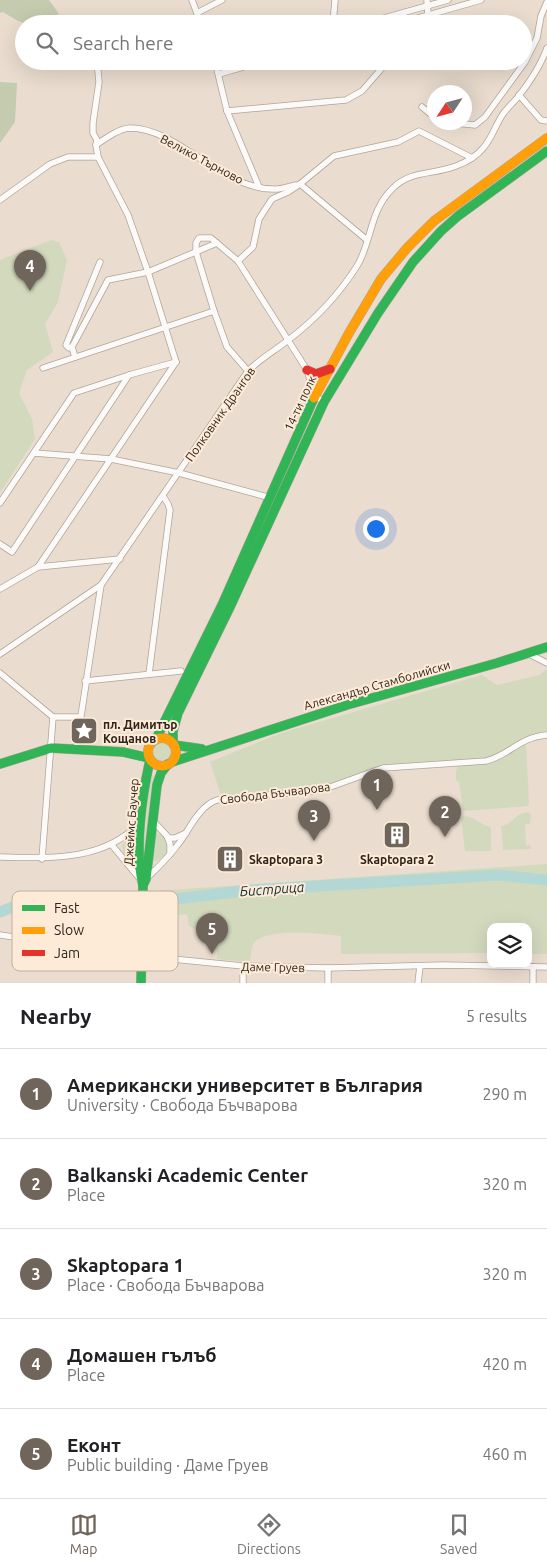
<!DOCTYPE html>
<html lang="en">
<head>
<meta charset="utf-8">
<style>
	:root { --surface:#fff; --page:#f2f2f2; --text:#202124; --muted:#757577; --line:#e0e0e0; --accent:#70655b }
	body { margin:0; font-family:Ubuntu,sans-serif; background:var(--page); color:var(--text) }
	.controls { position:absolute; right:15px; bottom:15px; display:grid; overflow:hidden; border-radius:10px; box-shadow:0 5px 20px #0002 }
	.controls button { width:45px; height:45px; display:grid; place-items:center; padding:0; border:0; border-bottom:1px solid var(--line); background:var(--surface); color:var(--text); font:25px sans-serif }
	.compass { position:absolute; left:427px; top:85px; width:45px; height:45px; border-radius:50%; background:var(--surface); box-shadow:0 5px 20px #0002; rotate:234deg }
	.you { position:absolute; left:375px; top:528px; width:18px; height:18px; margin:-12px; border:4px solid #fff; border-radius:50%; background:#1a73e8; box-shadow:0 0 0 8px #1a73e833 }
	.badge { display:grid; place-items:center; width:32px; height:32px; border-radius:50%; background:var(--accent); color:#fff; font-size:16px; font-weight:700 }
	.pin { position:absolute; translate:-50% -41px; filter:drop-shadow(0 1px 2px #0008) }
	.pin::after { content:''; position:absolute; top:26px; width:18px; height:15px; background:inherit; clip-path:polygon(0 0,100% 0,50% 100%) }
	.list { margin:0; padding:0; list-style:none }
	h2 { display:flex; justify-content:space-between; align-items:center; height:65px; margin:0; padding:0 20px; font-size:21px }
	h2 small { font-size:16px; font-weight:400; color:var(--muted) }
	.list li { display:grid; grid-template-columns:32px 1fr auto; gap:15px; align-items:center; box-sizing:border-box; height:90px; padding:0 20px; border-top:1px solid var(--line) }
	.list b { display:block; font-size:19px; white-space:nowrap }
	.list p { margin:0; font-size:16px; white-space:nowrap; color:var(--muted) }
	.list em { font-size:16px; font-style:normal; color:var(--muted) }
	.icon { flex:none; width:28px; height:28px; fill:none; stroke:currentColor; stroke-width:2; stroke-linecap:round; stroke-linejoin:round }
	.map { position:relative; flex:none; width:547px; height:983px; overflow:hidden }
	.search { position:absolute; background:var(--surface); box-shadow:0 5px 20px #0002; left:15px; right:15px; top:15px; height:55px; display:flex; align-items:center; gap:12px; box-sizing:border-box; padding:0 18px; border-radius:28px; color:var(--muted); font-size:19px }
	.sheet { height:515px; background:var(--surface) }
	nav { display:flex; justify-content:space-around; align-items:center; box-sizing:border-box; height:70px; border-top:1px solid var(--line); background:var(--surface); font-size:14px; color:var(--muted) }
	nav a { display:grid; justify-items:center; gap:2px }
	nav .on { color:var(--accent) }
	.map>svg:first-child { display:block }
	.green { fill:#d2d9bd }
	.forest { fill:#c4cbaf }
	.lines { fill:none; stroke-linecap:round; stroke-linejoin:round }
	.river { stroke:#b2d7d5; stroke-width:11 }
	.street-casing { stroke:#afa59a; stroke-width:7 }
	.fast-casing { stroke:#afa59a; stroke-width:10 }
	.slow-casing { stroke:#afa59a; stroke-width:10 }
	.jam-casing { stroke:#afa59a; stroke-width:10 }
	.street { stroke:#fcfaf8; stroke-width:5.5 }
	.fast { stroke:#30b455; stroke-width:9 }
	.slow { stroke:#ff9f0a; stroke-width:9 }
	.jam { stroke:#e5322d; stroke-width:9 }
	.labels { text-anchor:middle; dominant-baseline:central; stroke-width:4; stroke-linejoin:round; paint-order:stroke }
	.street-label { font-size:12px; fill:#2e251c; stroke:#feebd7 }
	.poi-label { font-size:12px; font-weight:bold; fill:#2e251c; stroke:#feebd7; text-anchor:start }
	.water-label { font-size:14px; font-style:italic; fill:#123033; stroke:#feebd7 }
	.key { fill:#feebd7; stroke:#c0b09f; stroke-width:1 }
	.key-label { font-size:14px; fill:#2e251c }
</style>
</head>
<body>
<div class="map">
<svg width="547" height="983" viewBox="0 0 547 983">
	<rect width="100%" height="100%" fill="#eaddcf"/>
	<g class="green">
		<path d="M51 240 59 242 67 260 58 302 45 324 53 352 27 370 19 393 32 419 35 439 0 493V260Z"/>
		<path d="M547 669V731C521 733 509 750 486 758L378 766 329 786 221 796 210 762 281 733 482 675 497 685 539 675Z"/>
		<circle cx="162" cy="752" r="11"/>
		<path d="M526 742 529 804 528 806 463 811 459 782 456 781V771L458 766 490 763 505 756Z"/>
		<path d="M149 774 158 776 145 860 143 859Z"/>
		<path d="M528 812 531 815 530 824H525L526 845H530L531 849 503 850 501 826C515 823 513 814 528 812Z"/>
		<path d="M463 816C474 816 478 824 491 827V851H465L461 818Z"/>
		<path d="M155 832 164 836 168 847C167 855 161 861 152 861Z"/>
		<path d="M136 833V862L130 861 124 856 122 845 129 835Z"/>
		<path d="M547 864V954H528V927H491V953L341 954V936C323 934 266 927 254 943 251 949 251 956 250 962L217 959 216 939H201V932L189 926 187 914 155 918V891Z"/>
	</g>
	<g class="forest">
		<path d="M0 0H49L59 14C35 29 26 27 3 12L0 13Z"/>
		<path d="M0 82 17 83 15 122 0 143Z"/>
	</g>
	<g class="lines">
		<path class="river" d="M0 912 21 904 45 907 79 901H158L252 890 483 876 498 875 547 880"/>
		<g class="street-casing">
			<g id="street">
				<path d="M192 0 201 24"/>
				<path d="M197 13 222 0"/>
				<path d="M333 24 335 0"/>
				<path d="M363 24 448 0"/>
				<path d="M397 24 481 0"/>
				<path d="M421 24 428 15 427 0"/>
				<path d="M97 61 99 82 93 123V133L97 140 96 145 98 157 128 215 148 272 176 362"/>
				<path d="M215 61 227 111 259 187"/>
				<path d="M216 65 230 61"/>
				<path d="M219 74 264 61"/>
				<path d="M519 95 541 120 547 121"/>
				<path d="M422 107 434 117"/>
				<path d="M227 111 346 100 362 91 388 61"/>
				<path d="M444 122 475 125 485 117 525 62 537 38 541 16 547 2"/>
				<path d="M96 145C106 138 118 129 130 128 178 128 221 189 273 189 280 190 289 186 296 185"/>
				<path d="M300 184 367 240"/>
				<path d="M0 200 50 164 68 157H98"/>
				<path d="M238 261 253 247 259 219 272 199 288 192 300 184 334 156 398 142 419 131 472 158"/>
				<path d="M72 347 69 348 66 345 100 262"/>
				<path d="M75 357 72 347 108 280 148 272 217 243"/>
				<path d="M43 368 214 311"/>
				<path d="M248 371 227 347 214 311 196 252V243L199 238H211L238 261 307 370 315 396 324 402"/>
				<path d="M34 453 111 459 179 473 271 498"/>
				<path d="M0 503 74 393 129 375 176 362"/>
				<path d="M0 544 12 552 129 375"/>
				<path d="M38 567 120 559"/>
				<path d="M0 589 38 567 176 362"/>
				<path d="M0 654 101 585 248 371C260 359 274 351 287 341 315 320 338 296 357 266 372 242 369 211 393 188 411 170 434 175 456 166 467 162 477 156 484 147 492 138 496 124 503 114 507 108 513 103 518 97 529 83 541 65 547 48"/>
				<path d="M529 654 547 663"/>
				<path d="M0 673 53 717"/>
				<path d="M149 674 170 510 168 504 163 496"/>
				<path d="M85 681 181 671"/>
				<path d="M53 717H80"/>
				<path d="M76 749 101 585"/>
				<path d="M154 822 169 838H175L186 833"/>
				<path d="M167 836 170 844V854"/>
				<path d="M111 844 140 879"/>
				<path d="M0 857C50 858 103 862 141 822"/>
				<path d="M42 859 53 717"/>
				<path d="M146 879C156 869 167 859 176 847 189 832 197 807 217 800L322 790 383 768 486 761C510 755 519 737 547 735"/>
				<path d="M0 935 142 956 243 966 328 968 443 965 547 967"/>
				<path d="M243 983V966"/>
				<path d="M328 983V968"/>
				<path d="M418 983 420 966"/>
				<path d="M533 983V967"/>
			</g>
		</g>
		<g class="fast-casing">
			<g id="fast">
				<path d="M156 739 222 605 314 398"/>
				<path d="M173 743V731L178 713 230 607 324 402 378 313 413 262 441 231 458 216 547 151"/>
				<path d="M174 745 202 749"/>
				<path d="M172 762 347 705 497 663 547 647"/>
				<path d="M0 764 51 748 123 752 149 758"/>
				<path d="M143 885C134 851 142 795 150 760"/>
				<path d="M141 983 143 885 146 879 157 785 161 773 168 764"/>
			</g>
		</g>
		<g class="slow-casing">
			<g id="slow">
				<path d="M314 398 349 333 381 279 407 248 434 221 547 138"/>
				<circle cx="162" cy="752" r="14"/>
			</g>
		</g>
		<g class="jam-casing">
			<path id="jam" d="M307 370 316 374 330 369"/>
		</g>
		<use href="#street" class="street"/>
		<use href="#fast" class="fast"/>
		<use href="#slow" class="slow"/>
		<use href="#jam" class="jam"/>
	</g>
	<defs>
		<g id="sight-square" transform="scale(1.4375)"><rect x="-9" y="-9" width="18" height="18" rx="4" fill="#70655b" stroke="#feebd7"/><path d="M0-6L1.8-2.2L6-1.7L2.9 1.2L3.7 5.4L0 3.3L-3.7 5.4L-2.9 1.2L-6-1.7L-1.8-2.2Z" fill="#fff"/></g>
		<g id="building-square" transform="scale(1.4375)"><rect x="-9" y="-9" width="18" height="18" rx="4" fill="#70655b" stroke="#feebd7"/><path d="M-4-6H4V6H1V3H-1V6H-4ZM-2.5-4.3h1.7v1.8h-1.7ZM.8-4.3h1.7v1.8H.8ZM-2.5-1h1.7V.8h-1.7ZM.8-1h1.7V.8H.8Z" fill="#fff"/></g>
	</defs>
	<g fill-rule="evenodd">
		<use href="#sight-square" x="84" y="731"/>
		<use href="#building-square" x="397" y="835"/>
		<use href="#building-square" x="230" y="859"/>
	</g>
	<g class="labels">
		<g class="street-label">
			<text transform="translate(202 159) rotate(28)">Велико Търново</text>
			<text transform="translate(300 403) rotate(-65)">14-ти полк</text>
			<text transform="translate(220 414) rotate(-55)">Полковник Дрангов</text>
			<text transform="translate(377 685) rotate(-16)">Александър Стамболийски</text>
			<text transform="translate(275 793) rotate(-7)">Свобода Бъчварова</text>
			<text transform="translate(131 822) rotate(-86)">Джеймс Баучер</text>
			<text transform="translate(273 967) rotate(1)">Даме Груев</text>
		</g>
		<g class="poi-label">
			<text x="103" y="724">пл. Димитър<tspan x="103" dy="14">Кощанов</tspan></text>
			<text x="249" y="859">Skaptopara 3</text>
			<text x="397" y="859" text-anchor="middle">Skaptopara 2</text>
		</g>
		<g class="water-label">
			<text transform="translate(272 889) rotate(-4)">Бистрица</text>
		</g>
	</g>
	<rect x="12" y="891" width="166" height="80" rx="8" class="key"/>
	<rect x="22" y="905" width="23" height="6" fill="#30b455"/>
	<rect x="22" y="927" width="23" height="7" fill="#ff9f0a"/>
	<rect x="22" y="950" width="23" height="6" fill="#e5322d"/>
	<g class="key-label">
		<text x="54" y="913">Fast</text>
		<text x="54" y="935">Slow</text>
		<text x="54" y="958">Jam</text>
	</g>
</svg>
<div class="controls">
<button><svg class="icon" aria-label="layers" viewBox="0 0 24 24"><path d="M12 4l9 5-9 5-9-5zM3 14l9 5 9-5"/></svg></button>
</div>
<svg class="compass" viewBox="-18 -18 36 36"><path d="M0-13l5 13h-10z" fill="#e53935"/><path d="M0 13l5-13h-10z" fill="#757577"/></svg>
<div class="you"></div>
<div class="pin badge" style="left:377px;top:810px">1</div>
<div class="pin badge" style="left:445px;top:837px">2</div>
<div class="pin badge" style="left:314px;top:841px">3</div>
<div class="pin badge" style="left:30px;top:291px">4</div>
<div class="pin badge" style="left:212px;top:954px">5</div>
<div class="search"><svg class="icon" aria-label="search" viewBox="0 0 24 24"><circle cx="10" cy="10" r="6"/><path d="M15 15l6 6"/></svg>Search here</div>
</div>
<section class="sheet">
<h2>Nearby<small>5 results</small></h2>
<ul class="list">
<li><span class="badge">1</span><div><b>Американски университет в България</b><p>University · Свобода Бъчварова</p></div><em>290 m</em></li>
<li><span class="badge">2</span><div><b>Balkanski Academic Center</b><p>Place</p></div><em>320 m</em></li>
<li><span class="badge">3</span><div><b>Skaptopara 1</b><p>Place · Свобода Бъчварова</p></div><em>320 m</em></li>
<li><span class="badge">4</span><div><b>Домашен гълъб</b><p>Place</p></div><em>420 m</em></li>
<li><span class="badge">5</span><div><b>Еконт</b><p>Public building · Даме Груев</p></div><em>460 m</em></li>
</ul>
</section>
<nav>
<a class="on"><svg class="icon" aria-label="map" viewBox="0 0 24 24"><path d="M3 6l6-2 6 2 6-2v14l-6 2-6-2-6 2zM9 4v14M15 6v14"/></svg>Map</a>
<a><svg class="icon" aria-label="directions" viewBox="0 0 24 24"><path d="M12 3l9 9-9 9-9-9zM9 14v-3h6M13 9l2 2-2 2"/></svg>Directions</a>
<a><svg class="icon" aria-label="saved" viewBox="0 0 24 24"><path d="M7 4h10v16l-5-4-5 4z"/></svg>Saved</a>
</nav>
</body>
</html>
